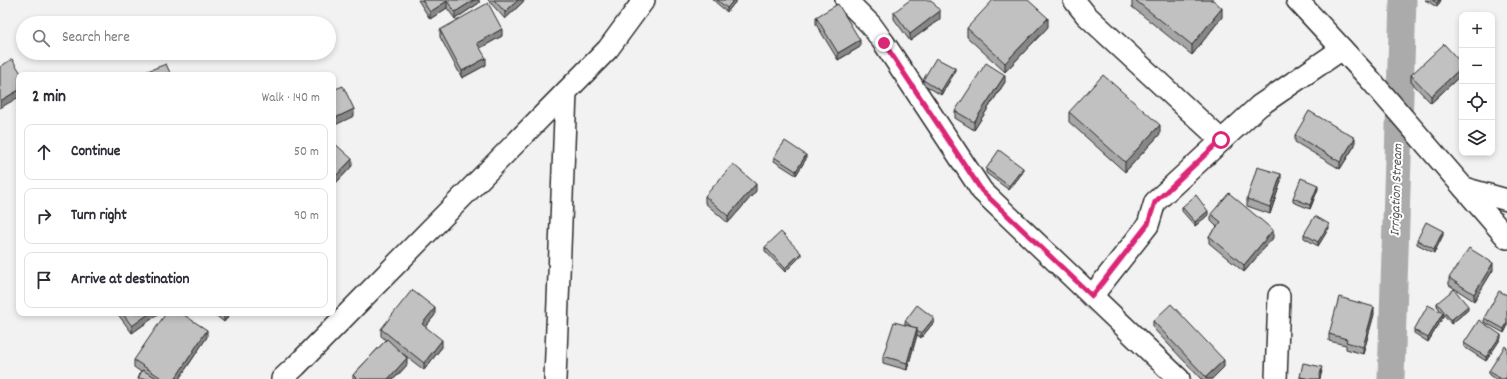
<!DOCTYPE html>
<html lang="en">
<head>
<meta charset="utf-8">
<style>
	:root { --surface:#fff; --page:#f7f7f7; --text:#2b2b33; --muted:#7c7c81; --line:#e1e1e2 }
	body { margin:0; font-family:Dekko,sans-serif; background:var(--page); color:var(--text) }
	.controls { position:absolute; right:12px; top:12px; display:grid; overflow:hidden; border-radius:8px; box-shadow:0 2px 6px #0003 }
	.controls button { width:36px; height:36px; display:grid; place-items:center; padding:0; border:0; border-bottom:1px solid var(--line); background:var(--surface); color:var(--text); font:20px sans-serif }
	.stop { position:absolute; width:12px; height:12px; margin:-9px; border:3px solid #db2777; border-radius:50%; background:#fff }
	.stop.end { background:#db2777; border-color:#fff; box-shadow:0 1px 4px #0008 }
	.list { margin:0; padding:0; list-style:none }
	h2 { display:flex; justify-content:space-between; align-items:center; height:52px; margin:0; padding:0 16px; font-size:17px }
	h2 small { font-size:13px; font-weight:400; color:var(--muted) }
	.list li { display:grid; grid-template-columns:26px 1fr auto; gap:12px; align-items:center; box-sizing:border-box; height:56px; margin:0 8px 8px; padding:0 8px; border:1px solid var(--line); border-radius:8px }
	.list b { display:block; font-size:15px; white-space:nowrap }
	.list em { font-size:13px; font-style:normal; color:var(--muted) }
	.icon { flex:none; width:22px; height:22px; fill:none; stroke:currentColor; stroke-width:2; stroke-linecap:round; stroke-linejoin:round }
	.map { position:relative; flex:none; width:1507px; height:379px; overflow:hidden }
	.search { position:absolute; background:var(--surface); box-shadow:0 2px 6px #0003; left:16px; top:16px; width:320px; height:44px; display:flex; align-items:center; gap:10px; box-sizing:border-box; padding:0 14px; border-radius:22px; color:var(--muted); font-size:15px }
	.panel { position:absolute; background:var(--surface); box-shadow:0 2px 6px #0003; left:16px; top:72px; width:320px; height:244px; border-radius:8px }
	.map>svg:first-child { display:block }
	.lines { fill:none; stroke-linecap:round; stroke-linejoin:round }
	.canal { stroke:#ababab; stroke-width:27 }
	.minor-casing { stroke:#2b2b2b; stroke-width:24 }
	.minor { stroke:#fff; stroke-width:21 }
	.wall { fill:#a6a6a6; stroke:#2b2b2b }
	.shaded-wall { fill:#878787; stroke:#2b2b2b }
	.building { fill:#c1c1c1; stroke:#2b2b2b }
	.route { stroke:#db2777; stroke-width:5 }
	.labels { text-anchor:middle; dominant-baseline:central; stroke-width:4; stroke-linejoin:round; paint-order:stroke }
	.water-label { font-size:14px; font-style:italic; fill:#585858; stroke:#fff }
</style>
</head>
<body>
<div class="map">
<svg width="1507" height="379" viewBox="0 0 1507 379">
	<rect width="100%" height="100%" fill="#f2f2f2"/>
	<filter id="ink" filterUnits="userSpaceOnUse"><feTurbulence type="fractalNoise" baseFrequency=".025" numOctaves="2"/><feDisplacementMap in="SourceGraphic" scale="8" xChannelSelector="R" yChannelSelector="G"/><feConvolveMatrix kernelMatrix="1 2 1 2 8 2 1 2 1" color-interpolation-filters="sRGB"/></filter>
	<g filter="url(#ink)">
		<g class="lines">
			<path class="canal" d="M1391 379 1403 0"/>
			<g class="minor-casing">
				<g id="minor">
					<path d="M846 0 871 25 884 43 982 191 1179 379"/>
					<path d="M1074 0 1086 15 1221 140"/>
					<path d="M1297 0 1368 77 1507 238"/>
					<path d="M1464 188 1507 200"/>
					<path d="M1092 296 1148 225 1155 202 1259 106 1342 49"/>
					<path d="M282 379 296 366 608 49 644 0"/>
					<path d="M555 379 566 92"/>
					<path d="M1276 379 1279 296"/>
				</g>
			</g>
			<use href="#minor" class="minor"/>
		</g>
		<g class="wall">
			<path d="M418 0H479V3L455 19 447 8 430 19Z"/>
			<path d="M488 0H525L505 19Z"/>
			<path d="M713 0H737L727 12Z"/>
			<path d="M1132 0H1213L1222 17 1192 55 1132 7Z"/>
			<path d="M1425 0H1441L1437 7Z"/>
			<path d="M894 12 940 19 910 41 894 19Z"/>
			<path d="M816 17 860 47 838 60 816 24Z"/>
			<path d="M1048 27 1005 72 967 37V28Z"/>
			<path d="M440 30 502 36 480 48 486 65 462 78 440 37Z"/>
			<path d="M1462 64V74L1431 103 1411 82V75Z"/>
			<path d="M955 72 941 95 923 84V80Z"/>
			<path d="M1005 82 974 130 955 118V111Z"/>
			<path d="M1069 112 1160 134 1125 172 1069 122Z"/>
			<path d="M1295 135 1355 145 1340 169 1295 142Z"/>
			<path d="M333 142 352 166 334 185 333 184Z"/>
			<path d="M774 157 806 159 796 175 774 161Z"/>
			<path d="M986 169 1023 172 1009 190 986 173Z"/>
			<path d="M1281 181 1270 214 1247 206V199Z"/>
			<path d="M1318 189 1310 209 1293 202V198Z"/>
			<path d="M756 191 728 223 705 203V196Z"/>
			<path d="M1182 207 1208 215 1195 226 1182 211Z"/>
			<path d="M1211 214 1273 238 1244 272 1209 243V236L1217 227 1211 221Z"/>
			<path d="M1329 228 1318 246 1304 238V234Z"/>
			<path d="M1443 235 1434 253 1417 244V240Z"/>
			<path d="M765 247 801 256 785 272 765 251Z"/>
			<path d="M1493 270 1474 301 1449 285V278Z"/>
			<path d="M1507 295V327L1504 333 1484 322V318Z"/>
			<path d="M1437 303 1468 310 1451 324 1443 313V317L1428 342 1414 333V330L1442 313 1437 306Z"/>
			<path d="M117 313H160L132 333Z"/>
			<path d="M213 313H231L224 322Z"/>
			<path d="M1374 314 1363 354 1346 349V345L1329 341V334Z"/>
			<path d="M435 315 425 327 442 347 424 370 402 353 407 365 394 379H353V375L386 340 381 336V329Z"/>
			<path d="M905 321 934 322 921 338 917 335 907 370 883 363V356L905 325Z"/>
			<path d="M1153 321 1224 367 1212 379H1201L1153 328Z"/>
			<path d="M207 337 179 379H138L141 372 134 367V360Z"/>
			<path d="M1501 338 1486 361 1464 347V343Z"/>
			<path d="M1322 371 1320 379H1300V377Z"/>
			<path d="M1489 371 1507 379H1495L1489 375Z"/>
		</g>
		<g class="shaded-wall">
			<path d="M474 0H479V3L455 19V12Z"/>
			<path d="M518 0H525L505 19V12Z"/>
			<path d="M734 0H737L727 12V8Z"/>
			<path d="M1439 0H1441L1437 7V3Z"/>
			<path d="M447 1V8L430 19V12Z"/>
			<path d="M1222 8V17L1192 55V45Z"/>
			<path d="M940 11V19L910 41V34Z"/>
			<path d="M1048 18V27L1005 72V63Z"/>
			<path d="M502 29V36L477 50V43Z"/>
			<path d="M860 40V47L838 60V53Z"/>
			<path d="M486 58V65L462 78V71Z"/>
			<path d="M1462 67V74L1431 103V96Z"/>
			<path d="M955 68V72L941 95V91Z"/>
			<path d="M1005 75V82L974 130V122Z"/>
			<path d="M19 90V97L0 108V101Z"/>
			<path d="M354 109V116L333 126V119Z"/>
			<path d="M1160 125V134L1125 172V162Z"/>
			<path d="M1355 138V145L1340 169V162Z"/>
			<path d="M806 155V159L796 175V171Z"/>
			<path d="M352 159V166L334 185V178Z"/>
			<path d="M1023 168V172L1009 190V186Z"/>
			<path d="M1281 174V181L1270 214V207Z"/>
			<path d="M756 184V191L728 223V216Z"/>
			<path d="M1318 185V189L1310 209V205Z"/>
			<path d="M1208 211V215L1195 226V222Z"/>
			<path d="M1329 224V228L1318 246V242Z"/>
			<path d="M1273 230V238L1244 272V265Z"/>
			<path d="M1443 231V235L1434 253V249Z"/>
			<path d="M801 253V256L785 272V268Z"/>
			<path d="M1493 263V270L1474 301V294Z"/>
			<path d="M1468 306V310L1451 324V320Z"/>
			<path d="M1374 307V314L1363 354V347Z"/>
			<path d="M435 308V315L422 331V324Z"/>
			<path d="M150 313H160L132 333V326Z"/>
			<path d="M226 313H231L224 322V315Z"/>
			<path d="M1443 313V317L1428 342V338Z"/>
			<path d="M934 318V322L921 338V334Z"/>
			<path d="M1507 323V327L1504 333V329Z"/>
			<path d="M917 328V335L907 370V363Z"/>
			<path d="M207 330V337L179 379H175Z"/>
			<path d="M1501 335V338L1486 361V357Z"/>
			<path d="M442 340V347L424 370V363Z"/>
			<path d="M407 358V365L394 379H388Z"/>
			<path d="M1224 360V367L1212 379H1206V377Z"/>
		</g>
		<g class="building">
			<path d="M422 0H474L455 12 447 1 430 12Z"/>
			<path d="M494 0H518L505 12Z"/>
			<path d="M717 0H734L727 8Z"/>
			<path d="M910 0H931L940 11 910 34 894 12Z"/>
			<path d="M993 0H1028L1048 18 1005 63 967 28Z"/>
			<path d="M1135 0H1213L1222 8 1192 45Z"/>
			<path d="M1432 0H1439L1437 3Z"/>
			<path d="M488 3 502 29 477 43 486 58 462 71 440 30Z"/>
			<path d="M838 4 860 40 838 53 816 17Z"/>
			<path d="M1444 44 1462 64V67L1431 96 1411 75Z"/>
			<path d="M936 58 955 68 941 91 923 80Z"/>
			<path d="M12 59 22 75H19V90L0 101V67Z"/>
			<path d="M986 63 1005 75 974 122 955 111Z"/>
			<path d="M166 64 171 75H146L145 72Z"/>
			<path d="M1103 75 1160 125 1125 162 1069 112Z"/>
			<path d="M343 86 354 109 333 119V90Z"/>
			<path d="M1309 111 1355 138 1340 162 1295 135Z"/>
			<path d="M785 141 806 155 796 171 774 157Z"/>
			<path d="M333 142 352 159 334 178 333 177Z"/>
			<path d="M999 150 1023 168 1009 186 986 169Z"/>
			<path d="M733 164 756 184 728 216 705 196Z"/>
			<path d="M1257 167 1281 174 1270 207 1247 199Z"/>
			<path d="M1301 178 1318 185 1310 205 1293 198Z"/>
			<path d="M1229 193 1273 230 1244 265 1209 236 1221 222 1211 214Z"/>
			<path d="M1196 195 1208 211 1195 222 1182 207Z"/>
			<path d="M1315 216 1329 224 1318 242 1304 234Z"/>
			<path d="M1426 222 1443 231 1434 249 1417 240Z"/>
			<path d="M781 232 801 253 785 268 765 247Z"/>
			<path d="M1469 248 1493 263 1474 294 1449 278Z"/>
			<path d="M1454 289 1468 306 1451 320 1437 303Z"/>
			<path d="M412 290 435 308 422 324 442 340 424 363 381 329Z"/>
			<path d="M1499 291 1507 295V323L1504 329 1484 318Z"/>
			<path d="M1339 297 1374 307 1363 347 1346 342 1347 339 1329 334Z"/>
			<path d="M1171 304 1224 360 1206 377 1153 321Z"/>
			<path d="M917 305 934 318 921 334 917 331V328L912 327 905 321Z"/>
			<path d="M1428 305 1443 313 1428 338 1414 330Z"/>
			<path d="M122 313H150L132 326Z"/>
			<path d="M166 313H181L207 330 175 379H163L134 360Z"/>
			<path d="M1479 320 1501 335 1486 357 1464 343Z"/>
			<path d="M894 322 917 328 907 363 883 356Z"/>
			<path d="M387 339 407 358 388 379H357L353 375Z"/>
			<path d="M1505 346 1507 348V376L1505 379H1501L1489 371Z"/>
			<path d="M1303 363 1322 367 1319 379H1311L1300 377Z"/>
			<path d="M142 370 159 379H138Z"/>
		</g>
	</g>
	<g class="lines" filter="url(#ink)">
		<path class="route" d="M884 43 982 191 1092 296 1148 224 1155 202 1221 140"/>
	</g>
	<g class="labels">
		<g class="water-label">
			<text transform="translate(1397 190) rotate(-88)">Irrigation Stream</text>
		</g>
	</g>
</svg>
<div class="controls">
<button>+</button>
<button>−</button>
<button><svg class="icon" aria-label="locate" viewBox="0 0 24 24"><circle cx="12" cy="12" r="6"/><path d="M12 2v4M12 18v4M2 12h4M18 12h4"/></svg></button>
<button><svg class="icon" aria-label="layers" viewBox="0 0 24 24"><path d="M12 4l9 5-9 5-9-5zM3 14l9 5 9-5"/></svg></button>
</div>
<div class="stop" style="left:1221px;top:140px"></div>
<div class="stop end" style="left:884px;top:43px"></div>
<div class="search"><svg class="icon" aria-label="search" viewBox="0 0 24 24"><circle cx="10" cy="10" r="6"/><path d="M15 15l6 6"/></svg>Search here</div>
<section class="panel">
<h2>2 min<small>Walk · 140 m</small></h2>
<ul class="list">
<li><svg class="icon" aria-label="ahead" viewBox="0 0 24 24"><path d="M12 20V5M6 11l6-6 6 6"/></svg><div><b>Continue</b></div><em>50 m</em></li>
<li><svg class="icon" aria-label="right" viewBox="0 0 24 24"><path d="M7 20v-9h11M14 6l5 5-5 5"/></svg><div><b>Turn right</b></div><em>90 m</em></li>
<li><svg class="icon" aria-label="arrive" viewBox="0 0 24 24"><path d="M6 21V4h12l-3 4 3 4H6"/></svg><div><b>Arrive at destination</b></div></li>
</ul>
</section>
</div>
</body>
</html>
